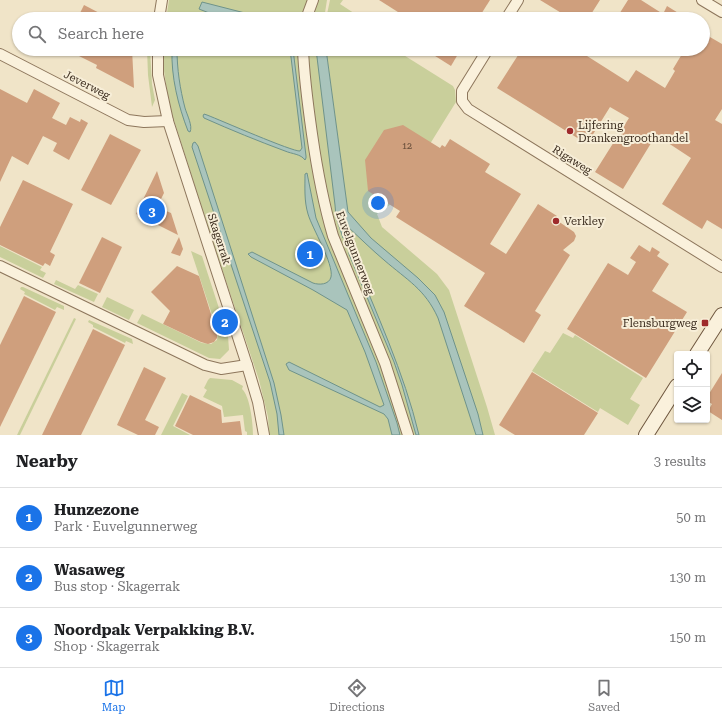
<!DOCTYPE html>
<html lang="en">
<head>
<meta charset="utf-8">
<style>
	:root { --surface:#fff; --page:#f6f6f6; --text:#202124; --muted:#757577; --line:#e0e0e0; --accent:#1a73e8 }
	body { margin:0; font-family:"Roboto Serif",serif; background:var(--page); color:var(--text) }
	.controls { position:absolute; right:12px; bottom:12px; display:grid; overflow:hidden; border-radius:4px; box-shadow:0 1px 3px #0004 }
	.controls button { width:36px; height:36px; display:grid; place-items:center; padding:0; border:0; border-bottom:1px solid var(--line); background:var(--surface); color:var(--text); font:20px sans-serif }
	.you { position:absolute; left:378px; top:203px; width:14px; height:14px; margin:-10px; border:3px solid #fff; border-radius:50%; background:#1a73e8; box-shadow:0 0 0 6px #1a73e833 }
	.badge { display:grid; place-items:center; width:26px; height:26px; border-radius:50%; background:var(--accent); color:#fff; font-size:13px; font-weight:700 }
	.pin { position:absolute; translate:-50% -50%; border:2px solid #fff; box-shadow:0 1px 4px #0006 }
	.list { margin:0; padding:0; list-style:none }
	h2 { display:flex; justify-content:space-between; align-items:center; height:52px; margin:0; padding:0 16px; font-size:17px }
	h2 small { font-size:13px; font-weight:400; color:var(--muted) }
	.list li { display:grid; grid-template-columns:26px 1fr auto; gap:12px; align-items:center; box-sizing:border-box; height:60px; padding:0 16px; border-top:1px solid var(--line) }
	.list b { display:block; font-size:15px; white-space:nowrap }
	.list p { margin:0; font-size:13px; white-space:nowrap; color:var(--muted) }
	.list em { font-size:13px; font-style:normal; color:var(--muted) }
	.icon { flex:none; width:22px; height:22px; fill:none; stroke:currentColor; stroke-width:2; stroke-linecap:round; stroke-linejoin:round }
	.map { position:relative; flex:none; width:722px; height:435px; overflow:hidden }
	.search { position:absolute; background:var(--surface); box-shadow:0 1px 3px #0004; left:12px; right:12px; top:12px; height:44px; display:flex; align-items:center; gap:10px; box-sizing:border-box; padding:0 14px; border-radius:22px; color:var(--muted); font-size:15px }
	.sheet { height:232px; background:var(--surface) }
	nav { display:flex; justify-content:space-around; align-items:center; box-sizing:border-box; height:56px; border-top:1px solid var(--line); background:var(--surface); font-size:11px; color:var(--muted) }
	nav a { display:grid; justify-items:center; gap:2px }
	nav .on { color:var(--accent) }
	.map>svg:first-child { display:block }
	.green { fill:#c9cf9b }
	.water { fill:#a9c4bc; stroke:#6f938a }
	.building { fill:#cf9f7d }
	.lines { fill:none; stroke-linecap:round; stroke-linejoin:round }
	.street-casing { stroke:#8d765c; stroke-width:12 }
	.secondary-casing { stroke:#6f573f; stroke-width:16 }
	.street { stroke:#faf1dc; stroke-width:10 }
	.secondary { stroke:#faf1dc; stroke-width:14 }
	.poi-dot { fill:#9e2a2b; stroke:#f7eed8; stroke-width:1.5 }
	.labels { text-anchor:middle; dominant-baseline:central; stroke-width:4; stroke-linejoin:round; paint-order:stroke }
	.number-label { font-size:9px; fill:#624a37 }
	.street-label { font-size:11px; fill:#3d2e20; stroke:#f7eed8 }
	.poi-label { font-size:11px; fill:#3d2e20; stroke:#f7eed8; text-anchor:start }
</style>
</head>
<body>
<div class="map">
<svg width="722" height="435" viewBox="0 0 722 435">
	<rect width="100%" height="100%" fill="#f0e4c8"/>
	<g class="green">
		<path d="M169 0H327L324 19H166Z"/>
		<path d="M330 0H343L340 4 363 19H326Z"/>
		<path d="M147 49H150L152 84 155 100 152 107 148 75Z"/>
		<path d="M163 49H324L347 214 367 235 348 212 347 207 326 49H394L453 86 455 90 456 102 394 202 377 214 382 227 437 274 449 290 487 407 495 435H269L268 417 259 380 209 230 169 105 164 71Z"/>
		<path d="M0 246 42 267 40 270 46 273 43 278 0 257Z"/>
		<path d="M191 251 202 256 228 336 229 350 220 359 209 358 137 323 142 314 202 343 211 344 217 340 218 333Z"/>
		<path d="M56 280 75 289 78 285 98 294 94 302 54 284Z"/>
		<path d="M21 287H23L64 306V310L57 307 55 310 24 294 25 292 20 289Z"/>
		<path d="M107 297 134 310 129 320 102 307Z"/>
		<path d="M74 318 76 319 20 435H17Z"/>
		<path d="M89 320 132 339 133 344 126 341 125 343 93 327V325L88 322Z"/>
		<path d="M563 333 573 338 575 335 643 378 630 399 640 405 628 425 600 408 598 412 532 371 545 351 550 353Z"/>
		<path d="M210 378 232 380 243 386 242 389C250 396 253 423 253 435H247V432L245 431 243 415 224 417 222 406 203 397 207 390 204 388 208 380Z"/>
		<path d="M182 393 188 396 173 426 190 435H161Z"/>
	</g>
	<g class="water">
		<path d="M202 2 245 13 280 19C256 19 222 20 199 9Z"/>
		<path d="M172 49H177C177 69 180 89 185 108 187 115 193 126 190 132L188 131C178 105 171 77 172 49Z"/>
		<path d="M290 49H293L306 156V158L305 160C301 154 292 154 285 151 258 141 231 130 204 118L203 116 204 114 207 115C220 120 293 152 300 151L302 148Z"/>
		<path d="M316 49H326L348 212 371 238 418 278 435 295 444 312 478 414 483 435H476L438 318C425 289 407 280 384 260 372 250 360 238 348 227L345 228 347 237 343 238 336 217 335 205Z"/>
		<path d="M195 142 198 146 274 383 281 415 284 435H279L277 414 270 382 192 147 193 143Z"/>
		<path d="M307 173 316 218 376 362 397 423 400 435H392L388 419 384 414 289 370 286 364 289 362 380 407 384 405 365 352 347 310 313 290 251 257 248 254 252 252 313 283C319 285 329 285 331 277 334 264 312 228 308 214 304 201 305 187 305 174Z"/>
		<path d="M350 251 352 253C376 313 404 372 419 435H416L402 385 394 362 349 254V252Z"/>
	</g>
	<g class="building">
		<path d="M379 0H490L478 19H409Z"/>
		<path d="M540 0H600L588 19H560L563 14Z"/>
		<path d="M628 0H641L663 14 667 6 688 19H616Z"/>
		<path d="M84 5 111 19H77Z"/>
		<path d="M703 33 722 44V109L715 120 722 124V229L707 220 702 229 662 204 691 158 656 135 623 189 595 172 629 118 610 107 587 144 497 88 522 49H576L628 82 636 70 665 88 675 71 673 69 685 49H703Z"/>
		<path d="M65 49H132L134 88 96 68 97 65Z"/>
		<path d="M424 49H461L451 66Z"/>
		<path d="M0 89 27 103 34 89 60 103 52 118 66 125 70 117 80 122 81 119 88 123 69 160 53 151 57 143 43 136 28 165 12 156 0 182Z"/>
		<path d="M403 125 440 148 442 145 445 147 450 139 490 164 485 172 521 194 490 244 506 254 538 204 557 216 555 219 574 232 576 236 574 241 563 250 570 255 535 311 541 315 524 343 464 306 485 273 396 217 400 211 368 191 365 160 384 130Z"/>
		<path d="M110 134 141 150 111 205 81 190Z"/>
		<path d="M157 171 164 193 157 207 171 213 178 235 136 214Z"/>
		<path d="M23 180 73 204 50 252 55 255 50 266 45 263 43 266 0 245V227Z"/>
		<path d="M102 237 122 247 100 293 79 283Z"/>
		<path d="M179 237 183 249 180 256 171 253Z"/>
		<path d="M639 245 650 252 652 247 660 252 657 256 669 264 652 291 687 312 646 378 567 329 608 263 628 275 636 262 630 258Z"/>
		<path d="M177 266 199 276 217 333V338L214 342 208 344 201 342 163 324 170 311 151 292Z"/>
		<path d="M24 296 56 312 0 427V345Z"/>
		<path d="M93 329 125 345 81 435H42Z"/>
		<path d="M144 367 166 378 145 420 159 427 155 435H138L117 425Z"/>
		<path d="M532 372 598 413 584 435H515L499 425Z"/>
		<path d="M722 373V420L708 411 712 404 707 401V397Z"/>
		<path d="M190 395 221 410 222 423 240 421 242 435H193L175 426Z"/>
	</g>
	<g class="lines">
		<g class="street-casing">
			<g id="street">
				<path d="M702 0 722 12"/>
				<path d="M159 19 162 0"/>
				<path d="M306 19 313 0"/>
				<path d="M506 19 518 0"/>
				<path d="M158 49V75L168 121 247 365 258 402 264 435"/>
				<path d="M303 49C304 77 308 106 312 134 317 169 323 202 333 236L385 363 408 435"/>
				<path d="M488 49 462 91V101L468 109 722 267"/>
				<path d="M0 54 128 120 144 122 168 121"/>
				<path d="M0 266 205 365 221 369 247 365"/>
			</g>
		</g>
		<g class="secondary-casing">
			<g id="secondary">
				<path d="M697 354 722 315"/>
				<path d="M646 435 677 386"/>
			</g>
		</g>
		<use href="#street" class="street"/>
		<use href="#secondary" class="secondary"/>
	</g>
	<g class="poi-dot">
		<circle cx="570" cy="131" r="4"/>
		<circle cx="556" cy="221" r="4"/>
		<rect x="701" y="319" width="8" height="8" rx="2"/>
	</g>
	<g class="labels">
		<g class="number-label">
			<text x="407" y="146">12</text>
		</g>
		<g class="street-label">
			<text transform="translate(87 85) rotate(27)">Jeverweg</text>
			<text transform="translate(572 160) rotate(32)">Rigaweg</text>
			<text transform="translate(219 239) rotate(72)">Skagerrak</text>
			<text transform="translate(355 253) rotate(69)">Euvelgunnerweg</text>
		</g>
		<g class="poi-label">
			<text x="578" y="125">Lijfering<tspan x="578" dy="13">Drankengroothandel</tspan></text>
			<text x="564" y="221">Verkley</text>
			<text x="697" y="323" text-anchor="end">Flensburgweg</text>
		</g>
	</g>
</svg>
<div class="controls">
<button><svg class="icon" aria-label="locate" viewBox="0 0 24 24"><circle cx="12" cy="12" r="6"/><path d="M12 2v4M12 18v4M2 12h4M18 12h4"/></svg></button>
<button><svg class="icon" aria-label="layers" viewBox="0 0 24 24"><path d="M12 4l9 5-9 5-9-5zM3 14l9 5 9-5"/></svg></button>
</div>
<div class="you"></div>
<div class="pin badge" style="left:310px;top:254px">1</div>
<div class="pin badge" style="left:225px;top:322px">2</div>
<div class="pin badge" style="left:152px;top:211px">3</div>
<div class="search"><svg class="icon" aria-label="search" viewBox="0 0 24 24"><circle cx="10" cy="10" r="6"/><path d="M15 15l6 6"/></svg>Search here</div>
</div>
<section class="sheet">
<h2>Nearby<small>3 results</small></h2>
<ul class="list">
<li><span class="badge">1</span><div><b>Hunzezone</b><p>Park · Euvelgunnerweg</p></div><em>50 m</em></li>
<li><span class="badge">2</span><div><b>Wasaweg</b><p>Bus stop · Skagerrak</p></div><em>130 m</em></li>
<li><span class="badge">3</span><div><b>Noordpak Verpakking B.V.</b><p>Shop · Skagerrak</p></div><em>150 m</em></li>
</ul>
</section>
<nav>
<a class="on"><svg class="icon" aria-label="map" viewBox="0 0 24 24"><path d="M3 6l6-2 6 2 6-2v14l-6 2-6-2-6 2zM9 4v14M15 6v14"/></svg>Map</a>
<a><svg class="icon" aria-label="directions" viewBox="0 0 24 24"><path d="M12 3l9 9-9 9-9-9zM9 14v-3h6M13 9l2 2-2 2"/></svg>Directions</a>
<a><svg class="icon" aria-label="saved" viewBox="0 0 24 24"><path d="M7 4h10v16l-5-4-5 4z"/></svg>Saved</a>
</nav>
</body>
</html>
